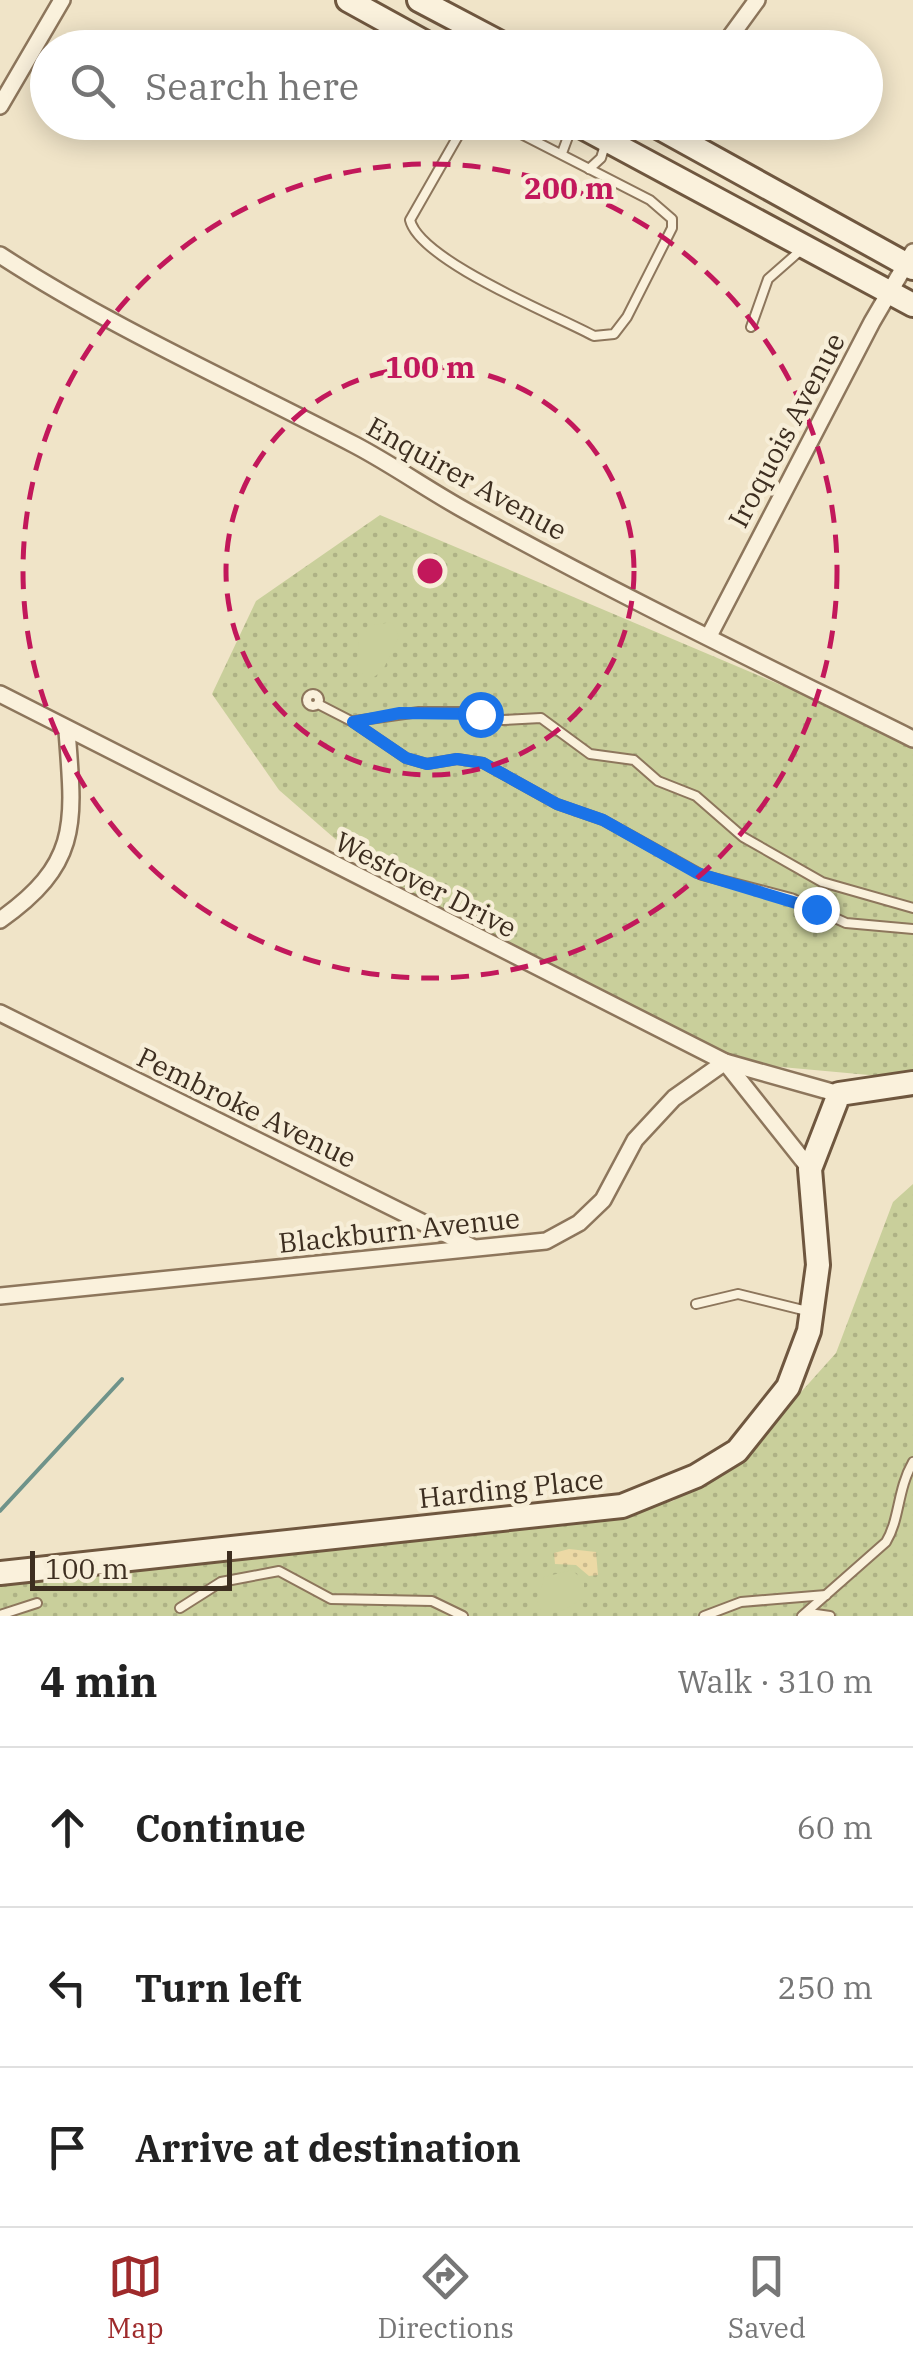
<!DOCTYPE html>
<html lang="en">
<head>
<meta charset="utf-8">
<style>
	:root { --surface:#fff; --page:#f6f6f6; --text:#222; --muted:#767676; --line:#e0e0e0; --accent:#9e2a2b }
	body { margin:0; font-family:"IBM Plex Serif",serif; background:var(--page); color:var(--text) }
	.scale { position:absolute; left:30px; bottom:25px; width:202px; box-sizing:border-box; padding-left:10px; border:5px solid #3d2e20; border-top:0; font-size:28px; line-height:35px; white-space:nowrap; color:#3d2e20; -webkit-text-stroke:8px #f7eed8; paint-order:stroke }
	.stop { position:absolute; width:30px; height:30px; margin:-22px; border:8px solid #1a73e8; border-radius:50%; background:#fff }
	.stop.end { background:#1a73e8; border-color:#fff; box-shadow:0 2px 10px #0008 }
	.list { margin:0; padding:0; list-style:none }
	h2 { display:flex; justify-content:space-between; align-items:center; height:130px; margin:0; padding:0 40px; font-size:42px }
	h2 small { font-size:32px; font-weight:400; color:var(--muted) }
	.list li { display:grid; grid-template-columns:65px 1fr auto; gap:30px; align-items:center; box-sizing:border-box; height:160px; padding:0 40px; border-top:2px solid var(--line) }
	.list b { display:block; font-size:38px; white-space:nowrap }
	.list em { font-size:32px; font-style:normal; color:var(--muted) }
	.icon { flex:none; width:55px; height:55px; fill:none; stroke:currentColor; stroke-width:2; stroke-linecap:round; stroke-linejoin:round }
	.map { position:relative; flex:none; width:913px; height:1616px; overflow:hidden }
	.search { position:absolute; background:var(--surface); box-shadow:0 5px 25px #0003; left:30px; right:30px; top:30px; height:110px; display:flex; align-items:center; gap:25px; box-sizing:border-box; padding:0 35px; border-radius:55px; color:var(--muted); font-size:38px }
	.sheet { height:610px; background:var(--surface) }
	nav { display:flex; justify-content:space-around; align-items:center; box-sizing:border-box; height:140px; border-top:2px solid var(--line); background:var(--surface); font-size:28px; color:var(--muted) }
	nav a { display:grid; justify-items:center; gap:5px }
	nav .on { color:var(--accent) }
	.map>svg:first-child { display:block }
	.grass { fill:url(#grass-dots) }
	.sand { fill:url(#sand-dots) }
	.park { fill:#c9cf9b }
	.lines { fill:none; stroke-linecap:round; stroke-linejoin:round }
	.stream { stroke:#6f938a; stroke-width:4 }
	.lane-casing { stroke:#8d765c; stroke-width:12 }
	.street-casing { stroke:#8d765c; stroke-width:20 }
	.secondary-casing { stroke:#6f573f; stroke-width:28 }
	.lane { stroke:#faf1dc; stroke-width:8 }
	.street { stroke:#faf1dc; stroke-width:15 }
	.secondary { stroke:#faf1dc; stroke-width:22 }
	.route { stroke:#1a73e8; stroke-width:12 }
	.ring { fill:none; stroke:#c2185b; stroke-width:5; stroke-dasharray:18 12 }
	.labels { text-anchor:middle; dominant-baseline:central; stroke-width:9; stroke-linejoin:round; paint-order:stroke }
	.street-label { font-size:28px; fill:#3d2e20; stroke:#f7eed8 }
	.centre { fill:#c2185b; stroke:#f7eed8; stroke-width:5 }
	.ring-label { font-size:30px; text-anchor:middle; font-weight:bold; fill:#c2185b; stroke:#f7eed8; stroke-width:9; stroke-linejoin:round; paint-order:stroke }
</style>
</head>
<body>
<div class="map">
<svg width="913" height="1616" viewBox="0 0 913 1616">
	<defs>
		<pattern id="grass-dots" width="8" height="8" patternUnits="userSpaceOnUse" patternTransform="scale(2.5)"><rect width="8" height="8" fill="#c9cf9b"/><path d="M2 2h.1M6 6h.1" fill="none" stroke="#aeb285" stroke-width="1.8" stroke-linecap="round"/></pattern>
		<pattern id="sand-dots" width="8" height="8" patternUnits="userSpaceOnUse" patternTransform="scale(2.5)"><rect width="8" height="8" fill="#ecd9a5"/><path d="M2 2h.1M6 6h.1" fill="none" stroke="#cbbb8e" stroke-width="1.8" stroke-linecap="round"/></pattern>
	</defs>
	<rect width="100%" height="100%" fill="#f0e4c8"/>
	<g class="grass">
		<path d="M380 515 913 741V1079L725 1062 411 905 279 790 212 694 256 601Z"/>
		<path d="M913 1184V1616H0V1578L602 1517 673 1501 767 1430 836 1353 893 1202Z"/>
	</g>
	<path class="sand" d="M569 1549 596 1552 598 1575 589 1576 576 1565 555 1564 554 1553Z"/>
	<g class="park">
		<path d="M392 622 399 636 383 670 374 677H365L357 666 359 638 374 625Z"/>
		<path d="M572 1570 584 1581V1598L560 1612H542L537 1603 544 1577Z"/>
	</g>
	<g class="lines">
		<path class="stream" d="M0 1511 122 1379"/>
		<g class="lane-casing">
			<g id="lane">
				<path d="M466 122 410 220C420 261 555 315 594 336L614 334 627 317 672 228V219L650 200 498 122"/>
				<path d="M562 153 572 126"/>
				<path d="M589 169 601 158 612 122"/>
				<path d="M751 327 768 279 801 250"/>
				<circle cx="313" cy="700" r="6"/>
				<path d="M318 704 353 722 406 758 427 764 457 759 483 763 557 804 603 820 702 875 791 898 846 923 913 929"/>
				<path d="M355 721 419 712H474L503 720 541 718 590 754 634 760 658 781 696 796 743 837 822 882 913 908"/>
				<path d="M696 1304 738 1294 807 1311"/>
				<path d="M180 1608 221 1582 279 1571 331 1599 432 1601 463 1616"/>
				<path d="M809 1613 830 1616"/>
				<path d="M0 1615 37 1603"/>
				<path d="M704 1616 741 1602 826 1595"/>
				<path d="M802 1616 886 1542C900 1519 897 1490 913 1462"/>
			</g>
		</g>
		<g class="street-casing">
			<g id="street">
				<path d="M722 48 757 0"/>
				<path d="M0 106 62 0"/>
				<path d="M0 255C112 328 236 383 355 445 393 465 428 490 466 511 612 592 764 665 913 739"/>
				<path d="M710 634 872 322 913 252"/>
				<path d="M0 694 725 1062 839 1094"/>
				<path d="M0 920C81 863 74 822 67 731"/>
				<path d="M0 1013 472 1247"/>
				<path d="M0 1296 546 1241 579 1223 603 1200 635 1140 674 1098 725 1062 810 1169"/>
			</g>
		</g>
		<g class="secondary-casing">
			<g id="secondary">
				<path d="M348 0 435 48"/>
				<path d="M419 0 510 48"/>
				<path d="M573 122 913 305"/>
				<path d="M649 122 913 268"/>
				<path d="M0 1573 622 1506 696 1476 737 1451 788 1387 809 1331 818 1265 810 1169 839 1094 913 1083"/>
			</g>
		</g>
		<use href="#lane" class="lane"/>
		<use href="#street" class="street"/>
		<use href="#secondary" class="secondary"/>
	</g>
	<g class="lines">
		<path class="route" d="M480 714 400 713 353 722 406 758 427 764 457 759 483 763 557 804 603 820 697 873 816 909"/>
	</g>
	<g class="ring">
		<circle cx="430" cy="571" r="204"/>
		<circle cx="430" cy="571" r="407"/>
	</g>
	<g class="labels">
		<g class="street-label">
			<text transform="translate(786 430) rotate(-62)">Iroquois Avenue</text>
			<text transform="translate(467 478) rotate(29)">Enquirer Avenue</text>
			<text transform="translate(426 884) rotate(27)">Westover Drive</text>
			<text transform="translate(247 1107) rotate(26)">Pembroke Avenue</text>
			<text transform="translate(399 1230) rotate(-6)">Blackburn Avenue</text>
			<text transform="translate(511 1488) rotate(-6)">Harding Place</text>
		</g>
	</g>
	<circle cx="430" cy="571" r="15" class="centre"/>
	<g class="ring-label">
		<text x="569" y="199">200 m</text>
		<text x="430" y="378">100 m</text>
	</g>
</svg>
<div class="scale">100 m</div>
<div class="stop" style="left:480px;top:714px"></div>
<div class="stop end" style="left:816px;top:909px"></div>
<div class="search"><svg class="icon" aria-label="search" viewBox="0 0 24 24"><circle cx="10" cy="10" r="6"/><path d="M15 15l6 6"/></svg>Search here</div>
</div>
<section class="sheet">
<h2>4 min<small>Walk · 310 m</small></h2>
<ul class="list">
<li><svg class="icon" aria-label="ahead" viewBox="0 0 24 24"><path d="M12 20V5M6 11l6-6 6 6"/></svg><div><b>Continue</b></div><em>60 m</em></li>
<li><svg class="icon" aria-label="left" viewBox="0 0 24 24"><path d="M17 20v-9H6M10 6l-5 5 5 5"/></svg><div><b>Turn left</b></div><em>250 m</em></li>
<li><svg class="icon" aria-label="arrive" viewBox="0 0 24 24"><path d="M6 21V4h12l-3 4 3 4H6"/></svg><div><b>Arrive at destination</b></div></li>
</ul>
</section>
<nav>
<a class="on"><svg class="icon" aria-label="map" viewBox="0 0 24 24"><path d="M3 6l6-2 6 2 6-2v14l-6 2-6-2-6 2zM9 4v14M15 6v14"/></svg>Map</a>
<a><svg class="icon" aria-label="directions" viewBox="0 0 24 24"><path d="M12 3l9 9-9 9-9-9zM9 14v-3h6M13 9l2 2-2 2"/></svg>Directions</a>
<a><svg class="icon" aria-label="saved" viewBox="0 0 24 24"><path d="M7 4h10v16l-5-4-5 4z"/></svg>Saved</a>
</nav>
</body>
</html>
